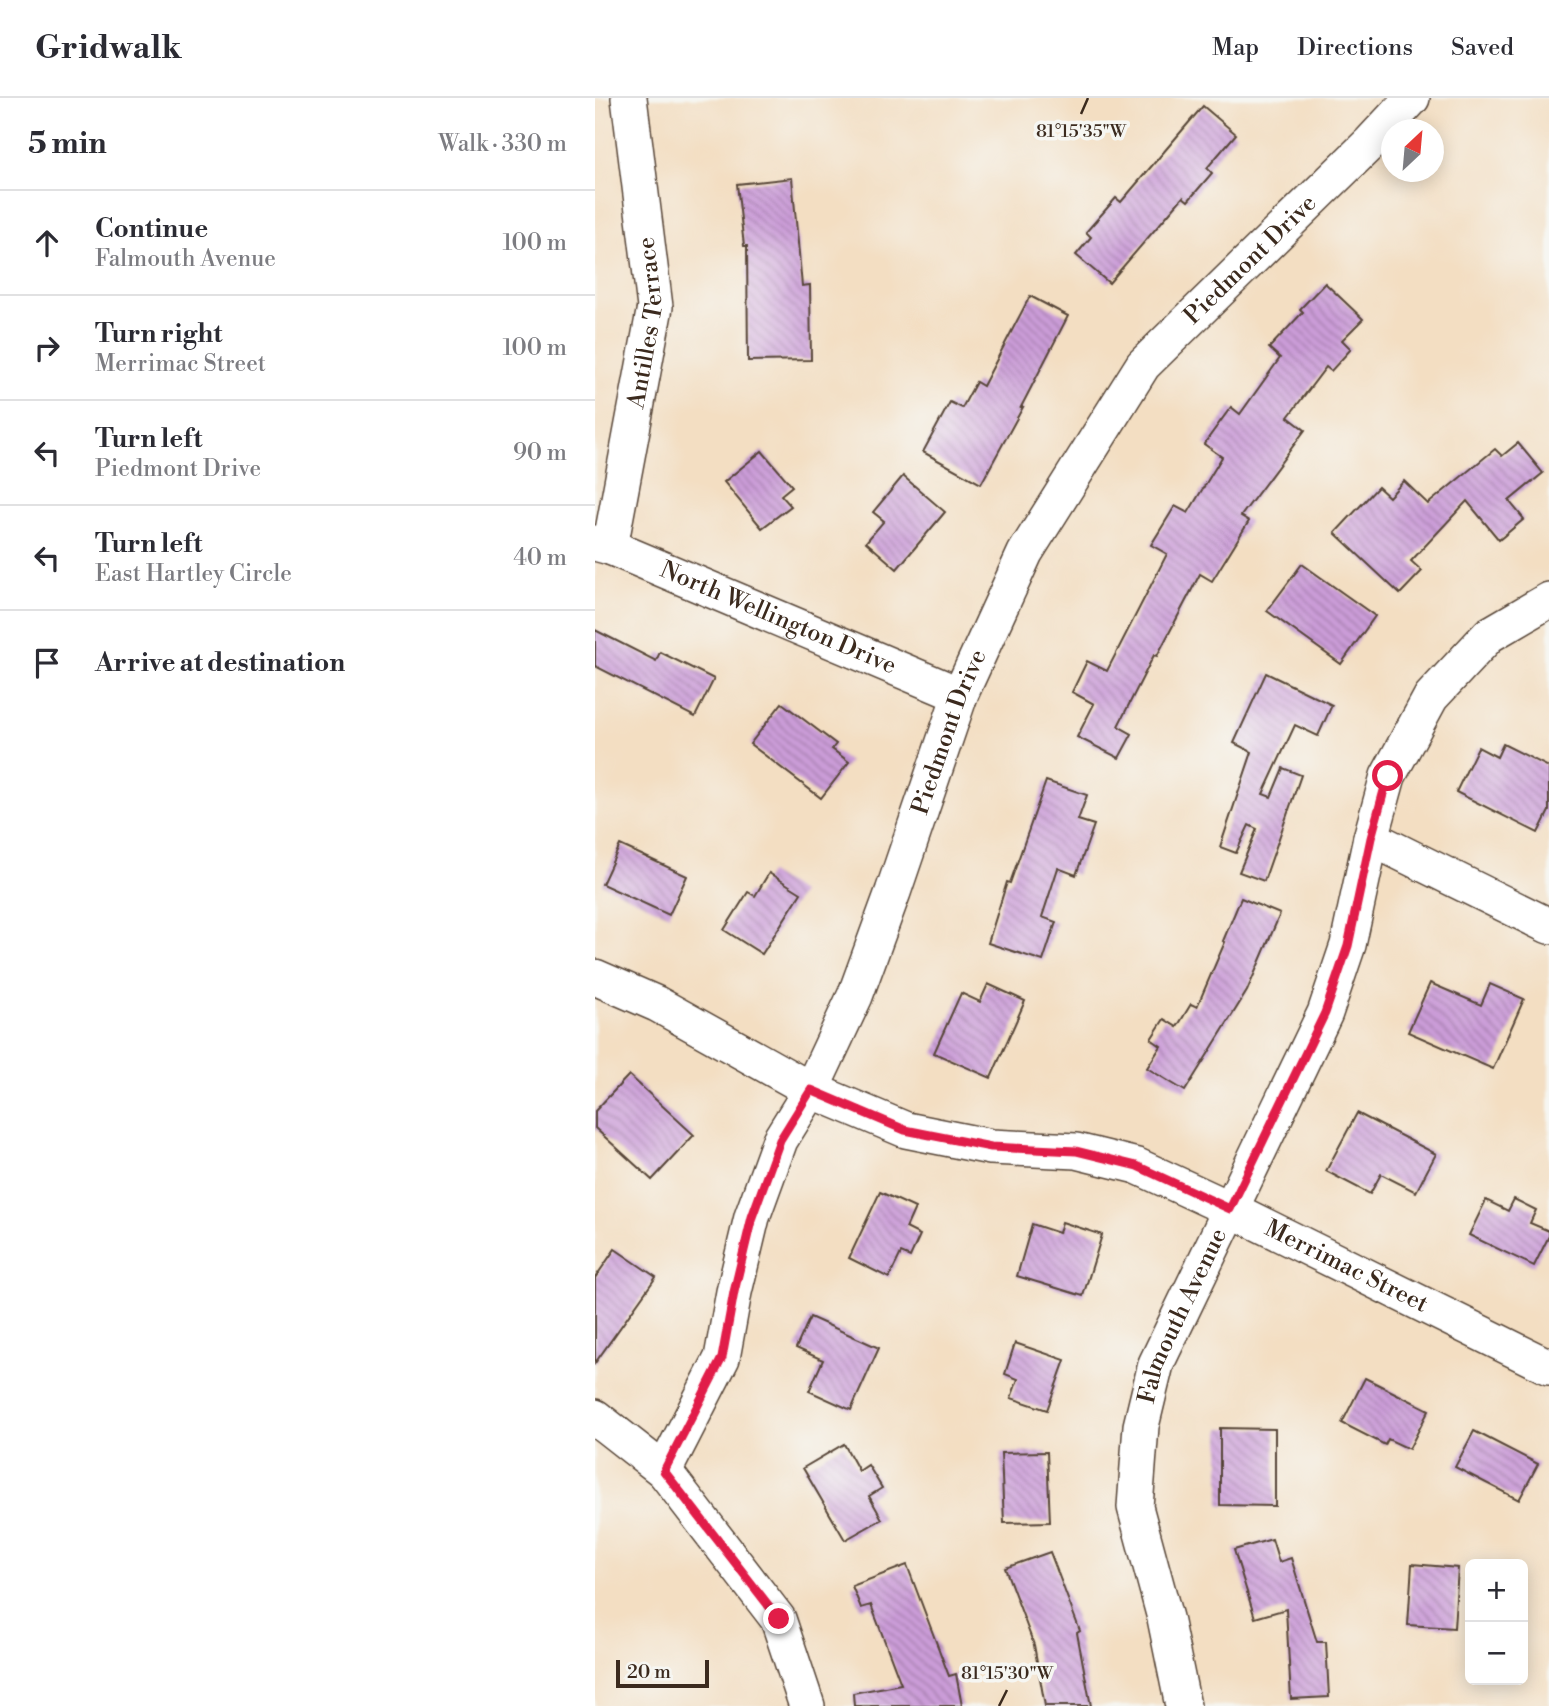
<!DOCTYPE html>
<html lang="en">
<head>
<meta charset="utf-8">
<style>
	:root { --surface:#fff; --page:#f2f2f3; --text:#2b2b33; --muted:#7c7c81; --line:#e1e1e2 }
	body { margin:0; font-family:"Libre Bodoni",serif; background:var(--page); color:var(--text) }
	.controls { position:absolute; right:21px; bottom:21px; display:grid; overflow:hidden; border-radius:10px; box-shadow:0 4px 18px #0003 }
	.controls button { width:63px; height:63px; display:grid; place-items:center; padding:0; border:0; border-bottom:2px solid var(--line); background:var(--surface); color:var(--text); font:35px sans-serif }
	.compass { position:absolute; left:786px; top:21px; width:63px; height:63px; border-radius:50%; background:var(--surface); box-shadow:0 4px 18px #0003; rotate:26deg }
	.scale { position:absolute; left:21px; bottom:18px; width:93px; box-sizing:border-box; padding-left:7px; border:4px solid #3b2a1e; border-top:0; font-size:19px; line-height:24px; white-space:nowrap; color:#3b2a1e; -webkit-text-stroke:5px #f6f6f2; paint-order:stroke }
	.stop { position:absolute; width:21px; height:21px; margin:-16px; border:5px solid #e11d48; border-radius:50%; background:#fff }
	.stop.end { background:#e11d48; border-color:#fff; box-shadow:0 2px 7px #0008 }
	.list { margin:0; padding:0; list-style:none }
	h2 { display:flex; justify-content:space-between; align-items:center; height:91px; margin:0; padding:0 28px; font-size:30px }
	h2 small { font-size:23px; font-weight:400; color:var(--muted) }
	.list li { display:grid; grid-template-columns:46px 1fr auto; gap:21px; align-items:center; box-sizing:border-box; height:105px; padding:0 28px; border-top:2px solid var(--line) }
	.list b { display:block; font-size:26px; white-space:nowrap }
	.list p { margin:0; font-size:23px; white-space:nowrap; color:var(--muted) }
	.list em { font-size:23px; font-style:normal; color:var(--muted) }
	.icon { flex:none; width:38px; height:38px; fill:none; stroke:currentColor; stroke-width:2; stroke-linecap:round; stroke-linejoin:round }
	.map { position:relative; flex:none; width:954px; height:1608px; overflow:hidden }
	header { display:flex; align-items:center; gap:42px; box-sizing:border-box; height:98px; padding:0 35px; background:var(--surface); border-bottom:2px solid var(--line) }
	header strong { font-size:33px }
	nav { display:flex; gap:38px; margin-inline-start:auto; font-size:24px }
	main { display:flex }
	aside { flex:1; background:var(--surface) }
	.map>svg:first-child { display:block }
	.building { fill:url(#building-back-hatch) }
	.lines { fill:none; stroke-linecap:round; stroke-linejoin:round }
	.minor-casing { stroke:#574537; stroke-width:38 }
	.minor { stroke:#fff; stroke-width:35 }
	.route { stroke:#e11d48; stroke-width:9 }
	.ticks { fill:none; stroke:#3b2a1e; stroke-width:2.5 }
	.labels { text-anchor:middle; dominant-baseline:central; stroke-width:7; stroke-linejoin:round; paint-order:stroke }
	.street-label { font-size:24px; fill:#3b2a1e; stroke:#f6f6f2 }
	.ticks-label { font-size:18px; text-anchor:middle; fill:#3b2a1e; stroke:#f6f6f2; stroke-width:7; stroke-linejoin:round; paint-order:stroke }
</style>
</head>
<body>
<header>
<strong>Gridwalk</strong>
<nav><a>Map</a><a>Directions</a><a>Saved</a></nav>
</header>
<main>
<aside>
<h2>5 min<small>Walk · 330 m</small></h2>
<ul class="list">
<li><svg class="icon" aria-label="ahead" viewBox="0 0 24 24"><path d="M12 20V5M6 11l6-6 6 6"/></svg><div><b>Continue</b><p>Falmouth Avenue</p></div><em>100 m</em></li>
<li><svg class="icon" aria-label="right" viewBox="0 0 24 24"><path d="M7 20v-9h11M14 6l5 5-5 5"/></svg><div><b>Turn right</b><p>Merrimac Street</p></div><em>100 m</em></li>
<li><svg class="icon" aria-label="left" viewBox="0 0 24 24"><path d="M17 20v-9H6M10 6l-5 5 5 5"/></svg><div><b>Turn left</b><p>Piedmont Drive</p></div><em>90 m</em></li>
<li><svg class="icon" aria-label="left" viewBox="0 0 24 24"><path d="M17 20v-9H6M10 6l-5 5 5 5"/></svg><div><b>Turn left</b><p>East Hartley Circle</p></div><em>40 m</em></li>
<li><svg class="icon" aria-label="arrive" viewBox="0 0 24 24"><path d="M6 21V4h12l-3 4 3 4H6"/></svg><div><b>Arrive at destination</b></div></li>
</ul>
</aside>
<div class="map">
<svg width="954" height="1608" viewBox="0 0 954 1608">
	<defs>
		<pattern id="building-back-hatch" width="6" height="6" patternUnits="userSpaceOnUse" patternTransform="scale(1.75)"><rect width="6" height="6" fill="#cb9cd8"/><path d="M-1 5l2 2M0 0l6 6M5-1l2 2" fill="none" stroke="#a67faf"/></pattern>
	</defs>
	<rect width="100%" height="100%" fill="#f6f6f2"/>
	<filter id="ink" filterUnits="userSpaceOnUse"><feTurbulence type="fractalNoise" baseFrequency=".0143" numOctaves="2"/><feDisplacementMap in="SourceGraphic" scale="14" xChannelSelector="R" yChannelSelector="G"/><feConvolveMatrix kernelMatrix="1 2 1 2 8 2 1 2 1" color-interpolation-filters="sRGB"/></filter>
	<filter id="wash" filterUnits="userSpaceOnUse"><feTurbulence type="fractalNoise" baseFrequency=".00686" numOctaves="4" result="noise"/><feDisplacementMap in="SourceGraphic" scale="28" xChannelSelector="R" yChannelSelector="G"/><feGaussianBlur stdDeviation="1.57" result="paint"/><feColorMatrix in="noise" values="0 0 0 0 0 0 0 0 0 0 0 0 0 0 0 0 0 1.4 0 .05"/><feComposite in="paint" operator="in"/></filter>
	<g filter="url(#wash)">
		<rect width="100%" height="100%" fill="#f3dec2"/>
		<g id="blocks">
			<g class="building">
				<path d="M608 8 641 36 612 70 617 75 593 103 588 99 514 185 481 157 496 139 491 134 521 100 526 104Z"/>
				<path d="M197 80 207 188 215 187 216 262 153 263 152 148H149L142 86Z"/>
				<path d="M730 185 768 221 747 242 756 251 736 273 731 269 693 319 710 332 646 418 654 423 617 483 605 476 562 558 559 557 523 628 537 636 524 660 482 639 499 606 477 594 492 563 512 573 572 456 556 447 580 408 593 415 627 359 609 346 636 309 645 316 685 260 674 250 708 214 705 211Z"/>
				<path d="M435 198 473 218 426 309H428L386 386 328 354 355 304 367 310 381 284 388 288Z"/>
				<path d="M923 345 948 375 914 403 929 421 904 442 872 403 816 463 827 473 805 496 740 435 783 389 794 399 809 383 833 406 900 351 907 358Z"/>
				<path d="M167 353 197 388 186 397 196 408 167 430 129 384Z"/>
				<path d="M308 378 350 414 302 471 271 444 289 423 278 414Z"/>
				<path d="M707 466 780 518 746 566 672 513Z"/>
				<path d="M0 532 61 563 65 554 119 581 100 619 0 568Z"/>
				<path d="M671 575 737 607 723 638 700 627 668 696 676 699 688 670 706 677 669 783 644 774 662 731 654 727 641 755 625 749 657 654 639 645Z"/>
				<path d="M187 605 241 646 237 651 254 664 226 700 155 646Z"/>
				<path d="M908 646 954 669V713L943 735 861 694 883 649 902 659Z"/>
				<path d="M451 683 492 697 483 722 499 727 481 777 463 770 447 819 461 824 448 863 393 845 412 784 415 785Z"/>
				<path d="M25 747 92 778 74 817 7 786Z"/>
				<path d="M174 775 206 795 167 856 129 832 153 794 160 798Z"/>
				<path d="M646 800 685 816 652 893 590 993 552 970 566 948 556 941 569 921 582 929 596 906 602 909 630 844 628 843Z"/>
				<path d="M835 885 886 907 895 886 929 901 898 971 813 934Z"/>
				<path d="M393 886 430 903 396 980 339 955 366 895 385 904Z"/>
				<path d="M34 977 99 1037 57 1082 0 1030V1013Z"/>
				<path d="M762 1015 841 1056 821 1094 786 1076 775 1096 731 1073Z"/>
				<path d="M285 1094 320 1110 311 1130 325 1137 315 1159 306 1155 294 1180 254 1160Z"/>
				<path d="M919 1101 941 1112 935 1125 954 1133V1138L939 1168 874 1137 891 1102 913 1113Z"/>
				<path d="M467 1124 507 1137 488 1198 422 1178 437 1126 464 1135Z"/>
				<path d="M20 1151 61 1179 0 1265V1180Z"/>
				<path d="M215 1219 284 1250 256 1312 214 1293 228 1262 201 1250Z"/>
				<path d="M420 1245 470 1262 452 1312 416 1300 423 1281 410 1276Z"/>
				<path d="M770 1280 834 1312 814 1351 793 1341 790 1347 747 1325Z"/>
				<path d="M625 1330 680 1331V1408L625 1407Z"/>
				<path d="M879 1333 943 1366 924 1402 860 1369Z"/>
				<path d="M249 1346 264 1373 273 1367 287 1390 274 1398 287 1421 250 1442 208 1370Z"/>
				<path d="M452 1354 455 1424 409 1425 406 1355Z"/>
				<path d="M677 1441 684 1464 696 1460 722 1544H731L734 1599 696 1601 691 1511 660 1520 639 1452Z"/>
				<path d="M455 1454 485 1533 482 1535 496 1608H450L439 1547 410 1470Z"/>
				<path d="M817 1466 863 1470 859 1530 813 1527Z"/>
				<path d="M312 1467 354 1578 361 1576 367 1608H259L258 1595 306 1586 276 1507 266 1510 257 1488Z"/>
			</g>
		</g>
	</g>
	<g filter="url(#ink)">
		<use href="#blocks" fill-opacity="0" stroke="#574537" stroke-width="2"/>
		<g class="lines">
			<g class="minor-casing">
				<g id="minor">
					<path id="s1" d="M0 445 15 449 365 597"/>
					<path id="s2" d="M15 449 60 209 34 0"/>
					<path d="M776 740 954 828"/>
					<path id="s3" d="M0 879 62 906 216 992 311 1032 396 1049 481 1053 542 1068 635 1111 954 1269"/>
					<path d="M0 1319 69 1373 183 1521 212 1608"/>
					<path id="s4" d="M69 1373 127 1260 139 1194 157 1119 185 1042 216 992 260 898 298 794 365 597 430 455 548 267 776 44 817 0"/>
					<path id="s5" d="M588 1608 570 1520 540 1409 546 1328 561 1266 730 915 753 847 776 740 793 678 836 599 894 537 954 502"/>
				</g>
			</g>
			<use href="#minor" class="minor"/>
		</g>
	</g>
	<g class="lines" filter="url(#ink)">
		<path class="route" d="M184 1521 69 1373 127 1260 139 1194 157 1119 185 1042 216 992 310 1032 396 1049 481 1053 542 1068 635 1111 730 915 753 848 776 740 793 678"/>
	</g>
	<path class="ticks" d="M486 16 493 0M404 1608 412 1592"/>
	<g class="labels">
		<g class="street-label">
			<text stroke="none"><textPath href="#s4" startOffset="1363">Piedmont Drive</textPath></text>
			<text stroke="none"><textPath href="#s2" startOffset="228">Antilles Terrace</textPath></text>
			<text stroke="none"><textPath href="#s1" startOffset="198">North Wellington Drive</textPath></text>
			<text stroke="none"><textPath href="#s4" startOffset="796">Piedmont Drive</textPath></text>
			<text stroke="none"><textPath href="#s3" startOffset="814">Merrimac Street</textPath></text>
			<text stroke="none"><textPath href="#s5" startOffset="404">Falmouth Avenue</textPath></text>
		</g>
	</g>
	<g class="ticks-label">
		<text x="486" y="39">81°15'35"W</text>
		<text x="412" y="1581">81°15'30"W</text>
	</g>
</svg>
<div class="controls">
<button>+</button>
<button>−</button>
</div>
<svg class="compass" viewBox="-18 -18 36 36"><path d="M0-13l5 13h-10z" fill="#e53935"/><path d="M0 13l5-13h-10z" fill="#7c7c81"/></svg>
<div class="scale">20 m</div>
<div class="stop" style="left:793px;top:678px"></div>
<div class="stop end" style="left:184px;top:1521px"></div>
</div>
</main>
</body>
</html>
